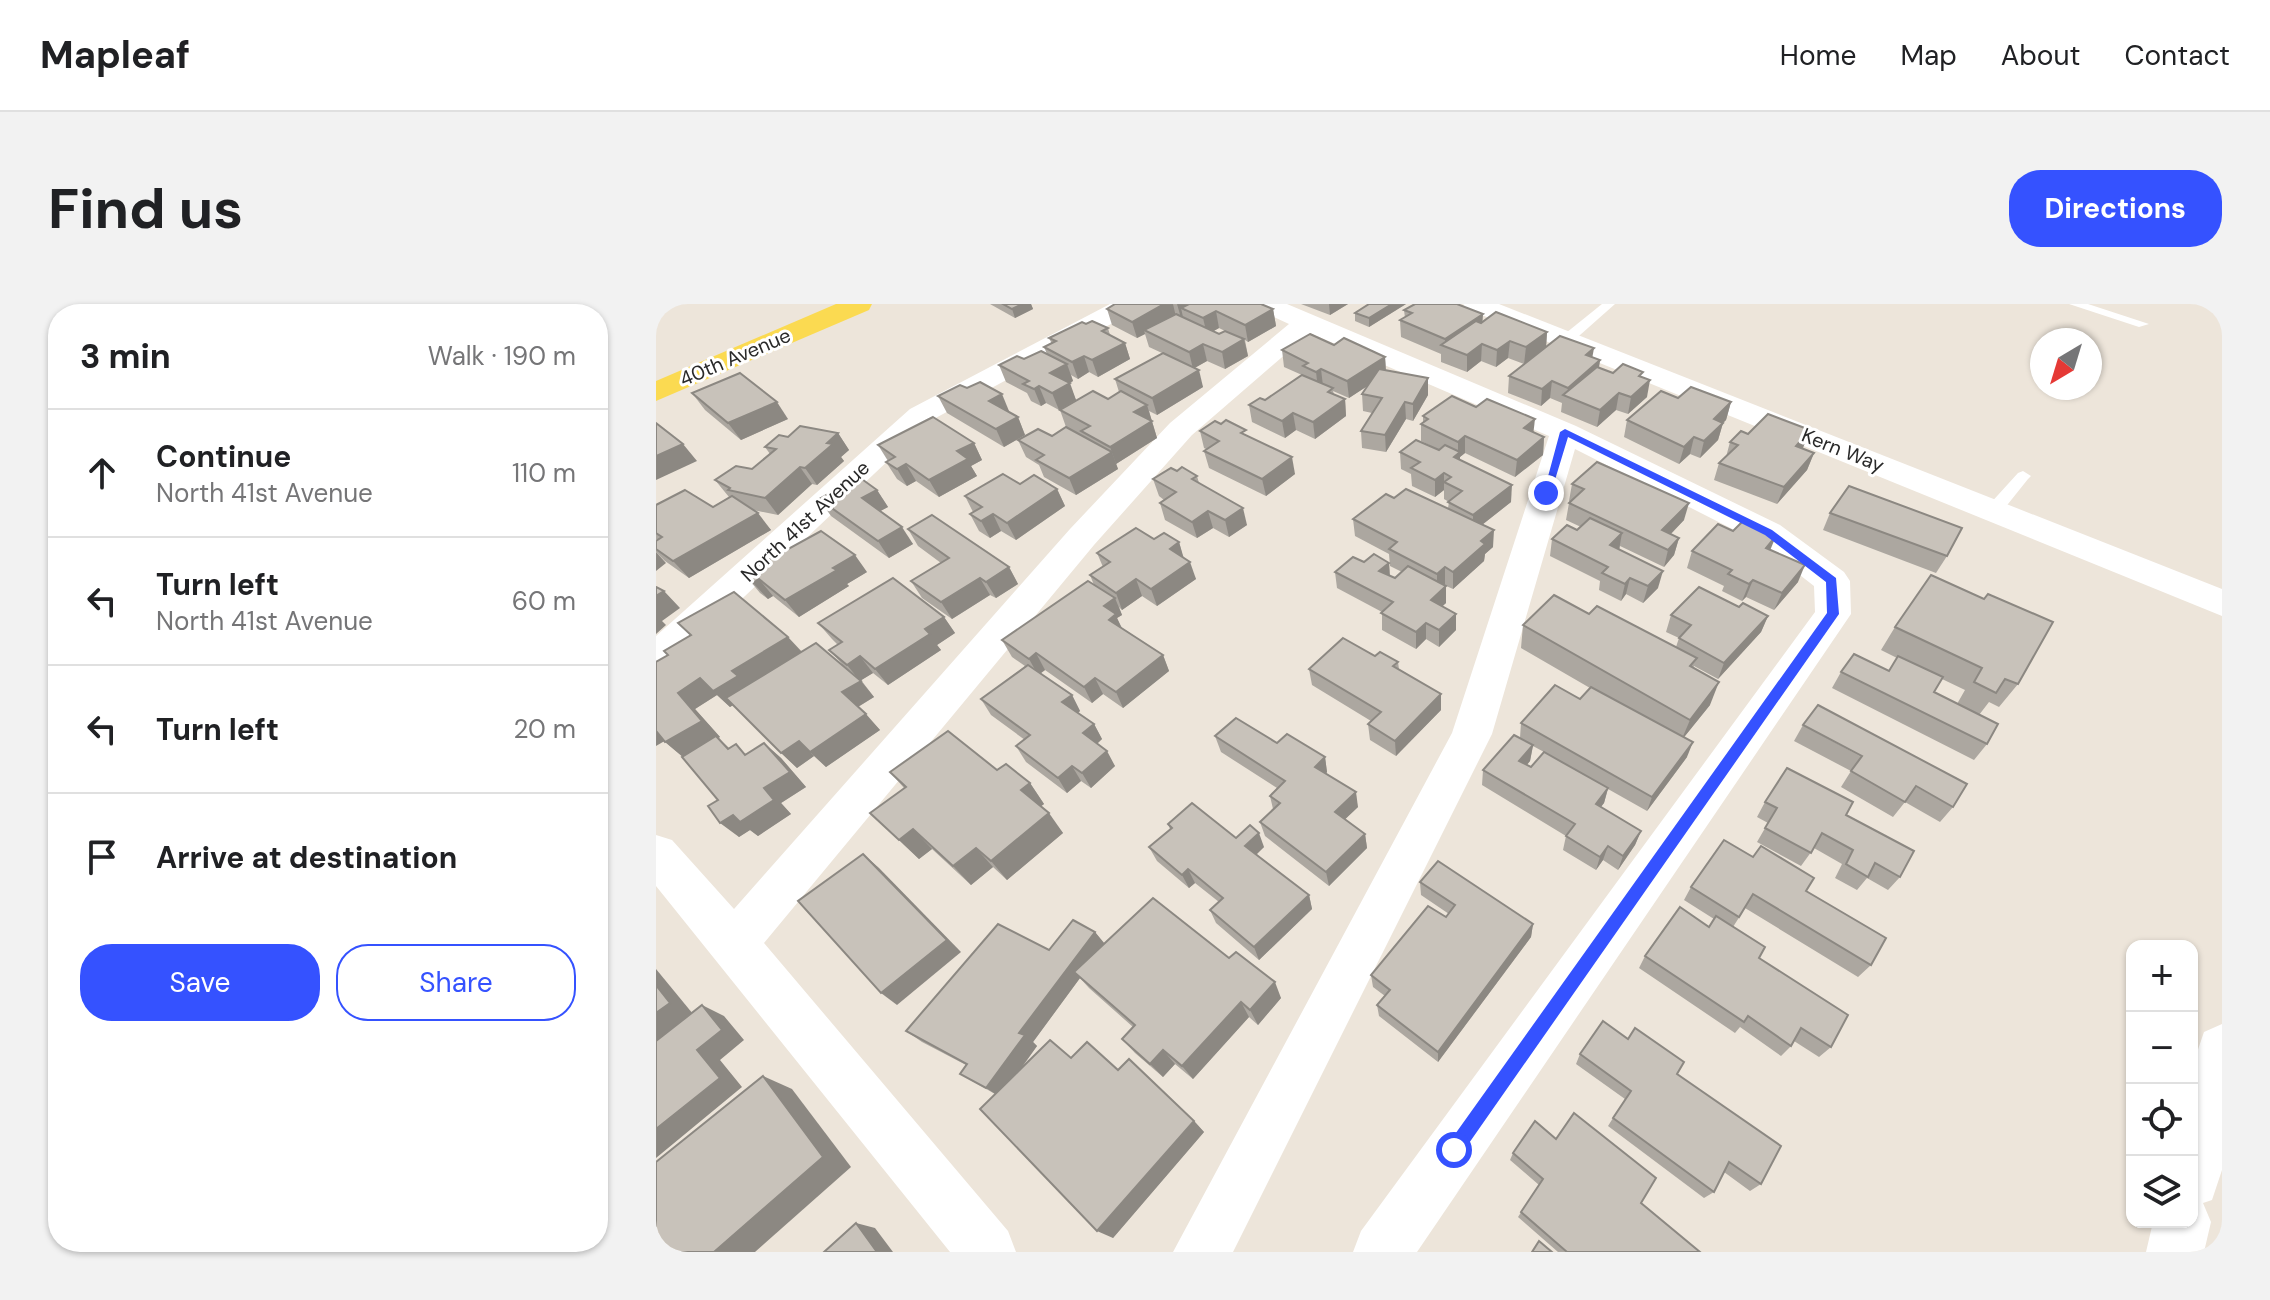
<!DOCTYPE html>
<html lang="en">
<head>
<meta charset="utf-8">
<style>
	:root { --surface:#fff; --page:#f2f2f2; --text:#202124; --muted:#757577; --line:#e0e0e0; --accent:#3552ff }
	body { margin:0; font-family:"DM Sans",sans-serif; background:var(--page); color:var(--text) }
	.controls { position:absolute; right:24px; bottom:24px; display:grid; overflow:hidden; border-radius:16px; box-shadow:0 2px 6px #0004 }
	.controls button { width:72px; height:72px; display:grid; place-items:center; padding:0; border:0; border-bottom:2px solid var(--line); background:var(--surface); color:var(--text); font:40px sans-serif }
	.compass { position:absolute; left:1374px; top:24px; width:72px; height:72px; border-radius:50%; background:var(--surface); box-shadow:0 2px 6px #0004; rotate:218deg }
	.stop { position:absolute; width:24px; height:24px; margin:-18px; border:6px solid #3552ff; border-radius:50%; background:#fff }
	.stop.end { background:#3552ff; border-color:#fff; box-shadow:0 2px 8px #0008 }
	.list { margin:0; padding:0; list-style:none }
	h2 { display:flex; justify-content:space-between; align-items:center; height:104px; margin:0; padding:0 32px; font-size:34px }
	h2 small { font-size:26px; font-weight:400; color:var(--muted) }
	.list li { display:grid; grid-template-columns:52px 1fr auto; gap:24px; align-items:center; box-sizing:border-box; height:128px; padding:0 32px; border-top:2px solid var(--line) }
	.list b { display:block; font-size:30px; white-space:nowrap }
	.list p { margin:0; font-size:26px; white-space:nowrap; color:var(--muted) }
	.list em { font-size:26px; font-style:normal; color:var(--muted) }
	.actions { display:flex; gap:16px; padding:24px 32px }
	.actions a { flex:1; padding:18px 0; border:2px solid var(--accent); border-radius:32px; text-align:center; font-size:28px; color:var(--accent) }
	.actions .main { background:var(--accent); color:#fff }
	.icon { flex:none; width:44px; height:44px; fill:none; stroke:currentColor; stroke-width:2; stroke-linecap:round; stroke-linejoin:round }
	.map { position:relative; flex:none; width:1566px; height:948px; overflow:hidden; border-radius:32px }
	header { display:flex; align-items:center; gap:48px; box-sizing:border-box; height:112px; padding:0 40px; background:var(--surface); border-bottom:2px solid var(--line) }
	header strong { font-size:38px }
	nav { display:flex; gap:44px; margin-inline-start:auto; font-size:28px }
	.intro { display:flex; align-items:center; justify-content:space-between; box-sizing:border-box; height:192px; padding:0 48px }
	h1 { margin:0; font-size:56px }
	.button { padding:20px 36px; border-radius:32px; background:var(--accent); color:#fff; font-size:28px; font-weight:700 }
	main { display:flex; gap:48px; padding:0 48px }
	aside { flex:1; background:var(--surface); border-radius:32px; box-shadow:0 2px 6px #0004 }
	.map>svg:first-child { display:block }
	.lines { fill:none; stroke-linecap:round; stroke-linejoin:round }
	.service { fill:#fff; fill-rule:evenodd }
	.minor { fill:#fff; fill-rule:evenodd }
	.primary { fill:#fbda51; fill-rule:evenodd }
	.wall { fill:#aca7a0; fill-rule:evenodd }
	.shaded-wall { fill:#8c8882 }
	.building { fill:#c8c2ba; stroke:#8c8882; stroke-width:2 }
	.route { fill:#3552ff }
	.labels { text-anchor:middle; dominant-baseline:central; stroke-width:6; stroke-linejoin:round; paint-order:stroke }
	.far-street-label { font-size:20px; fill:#292929; stroke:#fff }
</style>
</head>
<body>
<header>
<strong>Mapleaf</strong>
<nav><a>Home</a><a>Map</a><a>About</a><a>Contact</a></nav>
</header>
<div class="intro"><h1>Find us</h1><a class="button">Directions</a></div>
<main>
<aside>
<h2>3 min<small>Walk · 190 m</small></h2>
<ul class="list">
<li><svg class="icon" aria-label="ahead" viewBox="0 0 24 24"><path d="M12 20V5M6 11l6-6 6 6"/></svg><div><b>Continue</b><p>North 41st Avenue</p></div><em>110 m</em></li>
<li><svg class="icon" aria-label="left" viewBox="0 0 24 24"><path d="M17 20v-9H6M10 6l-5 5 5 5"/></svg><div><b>Turn left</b><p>North 41st Avenue</p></div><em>60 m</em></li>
<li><svg class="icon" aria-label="left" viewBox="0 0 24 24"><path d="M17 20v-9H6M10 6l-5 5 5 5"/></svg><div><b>Turn left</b></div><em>20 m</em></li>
<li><svg class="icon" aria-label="arrive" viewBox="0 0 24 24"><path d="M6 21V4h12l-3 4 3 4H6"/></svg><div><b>Arrive at destination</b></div></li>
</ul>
<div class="actions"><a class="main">Save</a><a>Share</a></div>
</aside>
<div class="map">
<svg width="1566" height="948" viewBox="0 0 1566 948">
	<rect width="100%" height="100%" fill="#ede5da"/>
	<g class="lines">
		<g class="service">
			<path d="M946 0H959L915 39H905V33Z"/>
			<path d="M1413 0H1432L1493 20 1483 23Z"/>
			<path d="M1367 167 1375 172 1372 175 1344 210H1332V202L1362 169Z"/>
		</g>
		<g class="minor">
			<path d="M454 0H487L483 5 274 117 13 364 0 368V332L254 105Z"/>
			<path d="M596 0H631L920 122 1124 221 1188 268 1194 277 1195 310 761 948H697L705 927 1159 308 1158 282 1100 237 919 145 836 430 577 948H517L796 429 893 132 654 29 536 131 438 241 108 639 352 927 360 948H294L0 582V531L16 536 78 605 414 225 514 119 633 20 600 5Z"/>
			<path d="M807 0H843L1566 285V312L811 5Z"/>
			<path d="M1566 720V866L1556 896 1547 899 1555 918 1548 948H1490L1497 918H1536V763L1548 728Z"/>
		</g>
		<path class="primary" d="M180 0H216L213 6 0 97V77Z"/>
	</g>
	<g class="wall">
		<path d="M334 0H375L377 5 359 14Z"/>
		<path d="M459 0H605L617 5 620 22 592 38 589 36 592 52 569 65 551 57 538 64 547 83 501 111 493 107 501 134 460 160 462 165 420 191 388 173 383 161 370 153 362 136 396 132 410 123 404 106 452 95 463 88 459 75 506 49 493 43 489 30 481 34 456 21 451 5ZM563 24 569 27 563 30 557 27Z"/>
		<path d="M645 0H692L674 11Z"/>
		<path d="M713 0H750L713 23 699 17V9Z"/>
		<path d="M748 6 891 28 890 43 936 53 944 56 943 64 957 69 986 73 991 93 972 110 960 106 941 123 905 108 906 99 894 94 885 102 852 89 853 72 868 60 852 54 840 63 825 57 811 68 785 58V50L745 33 744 16 749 14Z"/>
		<path d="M430 20 452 24 454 31 469 39 474 55 442 73 433 68 422 75 415 71 417 77 413 79 420 96 403 106 390 99 385 102 375 97 371 89 350 78 343 61 391 50 388 43 396 40 393 34Z"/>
		<path d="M678 41 729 53 730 66 772 74V91L757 117 750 115 730 148 706 144 705 127 716 109 707 107 706 90 711 82 693 94 677 87 678 90 689 95 690 112 659 135 640 126 629 134 596 118 593 101 609 96 646 71 628 63 626 46Z"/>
		<path d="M36 89 132 115 85 136 49 106Z"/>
		<path d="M282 92 353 107 352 108 362 113 369 131 348 143 291 109Z"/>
		<path d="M1022 94 1075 98 1070 116 1067 119 1062 136 1044 154 1034 150 1023 160 968 133 971 116Z"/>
		<path d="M767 112 877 128 888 133 887 151 859 173 809 149 804 153V156L855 198 827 220 837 243 829 250 828 257 797 285 788 281 790 299 786 302 800 310V326L783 343 770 335 760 345 726 326V308L681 284 679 268 708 258 733 259 734 272 739 274 746 268 734 262 733 250 699 232 697 215 738 194 792 204 793 198 788 195V186L779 193 756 182 755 170 745 165 744 148 783 146 765 137V120L767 118Z"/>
		<path d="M1154 126 1146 145 1158 149 1151 166 1121 200 1058 176 1063 159 1070 153 1074 138 1092 130Z"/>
		<path d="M544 127 592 133 639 170 610 192 553 164 548 147 550 145 548 144Z"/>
		<path d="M182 129 193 146 185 153 188 157 161 181 156 180 122 211 97 206 115 226 33 274 9 257 0 248V237L1 236 0 235V201L57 203 73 193 59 176 96 165 114 150 109 143 132 133Z"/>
		<path d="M318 139 326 156 315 162 321 172 283 193 260 177 251 182 241 175 230 158 232 157 222 141Z"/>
		<path d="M521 167 541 172 543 179 591 221 573 233 557 224 541 234 509 216 504 199 508 196 503 192 497 175Z"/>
		<path d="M364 180 401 185 409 202 360 236 345 227 334 234 323 227 314 210 317 208 309 192Z"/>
		<path d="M916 180 1028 216 1015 230 1023 234 1018 251 1008 263 964 242 963 246 1002 284 987 299 970 290 965 297 943 286 944 277 894 252 896 235 921 226 925 223 910 216 913 199 914 197H913Z"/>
		<path d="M221 186 232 203 224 207 257 240 233 254 175 212 163 195Z"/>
		<path d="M1174 209 1291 252 1280 269 1167 226Z"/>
		<path d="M252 225 353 263 362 280 340 294 334 291 296 315 266 294 255 277 285 259 262 242Z"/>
		<path d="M498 235 523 238 527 253 540 275 501 302 486 292 466 306 463 303 466 311 461 314 466 324 507 351 513 367 467 404 447 390 436 399 389 366 384 370 416 391 424 407 422 409 438 420 446 435 441 440 459 462 435 484 425 477 411 489 370 458 360 442 369 436 335 411 325 395 369 362 356 353 346 336 438 281 434 271 447 263 441 249Z"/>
		<path d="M1114 246 1142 278 1118 306 1090 293 1086 297 1066 287 1068 282 1031 264 1036 247Z"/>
		<path d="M211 268 191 280 193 282 143 313 117 292 112 295 104 289 90 272Z"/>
		<path d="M1083 303 1112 312 1105 328 1062 375 1038 362 1037 364 1054 401 1028 433 1031 453 991 507 952 485 948 499 944 503 985 527 979 541 962 566 947 556 940 566 907 546 910 532 826 481 827 466 864 434 865 419 924 395 934 384 865 344 867 321 933 310 1020 343 1023 334 1010 328 1015 311ZM877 442 888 448 875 463 871 461 874 457Z"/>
		<path d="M288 313 299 329 281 341 285 346 232 381 217 369 205 376 218 393 202 403 224 426 170 463 158 452 141 464 77 401 74 403 61 391 39 405 64 433 62 434 73 444 91 450 108 439 125 454 150 483 125 499 135 510 102 532 94 526 83 533 62 496 26 452 8 437 12 351 34 331 22 319 146 348 186 360 173 346 182 341 176 335 162 319Z"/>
		<path d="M1239 323 1362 380 1343 403 1333 398 1323 411 1331 440 1318 456 1176 384 1185 368 1233 367 1241 354 1225 346ZM1286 375 1309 386 1301 400 1278 388Z"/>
		<path d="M719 352 742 358 743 365 785 390V406L740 452 714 436 712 420 715 417 656 381 653 365Z"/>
		<path d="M1147 421 1297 503 1284 518 1249 498 1237 513 1185 483 1195 467 1138 437Z"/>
		<path d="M559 432 621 439 669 453 671 468 670 470 702 503 689 515 709 530 711 544 673 582 609 532 604 518 617 505 614 492 621 484 565 448Z"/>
		<path d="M341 466 374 479 388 500 385 502 407 529 351 576 337 563 315 581 276 545 263 555 214 509 248 484 234 468Z"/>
		<path d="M1109 498 1190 511 1244 573 1232 586 1211 574 1201 586 1179 574 1186 560 1158 544 1145 562 1101 538 1112 519 1101 513Z"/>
		<path d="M512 520 580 534 608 543 600 550 653 591 656 605 603 656 560 619 554 606 563 598 539 579 533 584 501 557 493 543 514 525Z"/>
		<path d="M764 578 877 620 875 633 782 758 723 712 721 701 729 692 717 683 715 671 793 610 765 591Z"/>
		<path d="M1035 583 1150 587 1215 661 1202 673 1089 604 1077 623 1175 743 1163 753 1138 737 1135 742 1125 752 1084 723 1079 729 983 664 989 652 1053 623 1058 615 1028 596Z"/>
		<path d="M439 628 448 640 573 654 625 694 602 721 593 713 537 775 519 760 507 773 479 749 466 735 477 723 433 684 424 674 377 738 381 742 364 766 415 754 462 766 538 817 548 828 457 934 339 790 304 770 310 761 266 738 250 727 393 646Z"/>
		<path d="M924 750 1021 770 1105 880 1094 887 1068 868 1058 888 1048 894 952 822 969 795 920 760Z"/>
		<path d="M900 835 985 899 1044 948H902L862 913 883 881 854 856 857 849Z"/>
	</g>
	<g class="shaded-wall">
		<path d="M366 0H375L377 5 359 14 356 5Z"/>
		<path d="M508 0H517L520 13 488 26 489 30 481 34 476 18Z"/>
		<path d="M521 0H535L529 7 525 4 527 13 525 14Z"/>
		<path d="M673 0H692L674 11Z"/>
		<path d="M736 0H750L713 23V14Z"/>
		<path d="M617 5 620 22 592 38 589 21Z"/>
		<path d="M560 7 563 24 551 31 547 14Z"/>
		<path d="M827 10 826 27 789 42V35Z"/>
		<path d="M891 28 890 44 868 60 870 43Z"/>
		<path d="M588 35 592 52 569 65 566 48Z"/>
		<path d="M854 37 852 54 840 63 841 46Z"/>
		<path d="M469 39 474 55 442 73 436 56Z"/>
		<path d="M547 40 551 57 537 65 533 48Z"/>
		<path d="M826 40 825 57 811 68V51Z"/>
		<path d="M938 44 935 61 930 51Z"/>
		<path d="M428 52 433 68 422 75 416 58Z"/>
		<path d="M729 53 730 70 693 94 691 77Z"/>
		<path d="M944 56 941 73 911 93 912 84Z"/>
		<path d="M411 60 417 77 401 86 394 69Z"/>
		<path d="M665 65 667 82 662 85 660 68Z"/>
		<path d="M543 66 547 83 501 111 496 94Z"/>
		<path d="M772 74V91L757 117V100Z"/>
		<path d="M994 76 991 93 972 110 975 93Z"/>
		<path d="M896 77 894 94 885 102 886 85Z"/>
		<path d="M414 79 420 96 403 106 396 89Z"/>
		<path d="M383 82 390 99 385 102 378 85Z"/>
		<path d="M963 89 960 106 941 123 944 106Z"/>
		<path d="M346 90 353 107 341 114 333 97Z"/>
		<path d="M689 95 690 112 659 135 657 118Z"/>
		<path d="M121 98 132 115 85 136 72 119Z"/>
		<path d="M749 98 750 115 730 148 729 131Z"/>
		<path d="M1075 98 1070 116 1053 132 1058 115Z"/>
		<path d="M491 101 501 134 460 160 454 143 478 108Z"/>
		<path d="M637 109 640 126 629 134 626 117Z"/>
		<path d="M362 113 369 131 348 143 340 125Z"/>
		<path d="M879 115 877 132 868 124Z"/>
		<path d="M1067 119 1062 136 1044 154 1048 137Z"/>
		<path d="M1154 126 1147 144 1133 159 1140 142Z"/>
		<path d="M182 129 193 146 185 153 188 157 161 181 149 164 171 139Z"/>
		<path d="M809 132V149L804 153V165L798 153 802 150V138Z"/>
		<path d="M888 133 887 151 859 173 861 156Z"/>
		<path d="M1038 133 1034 150 1023 160 1028 143Z"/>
		<path d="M318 139 326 156 315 162 321 172 283 193 273 176 301 147Z"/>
		<path d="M27 140 41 157 0 176V152Z"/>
		<path d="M456 148 462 165 420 191 413 174Z"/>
		<path d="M1158 149 1151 166 1121 200 1128 183Z"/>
		<path d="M636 153 639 170 610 192 606 175Z"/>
		<path d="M250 160 260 177 251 182 241 165Z"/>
		<path d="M144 163 156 180 122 211 109 194Z"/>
		<path d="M788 169V186L779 193V176Z"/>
		<path d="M856 181 855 198 817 228V211Z"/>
		<path d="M401 185 409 202 360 236 351 219Z"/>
		<path d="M221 186 232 203 217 211 206 194Z"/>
		<path d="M1033 199 1028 216 1002 243 1006 226Z"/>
		<path d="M587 204 591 221 573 233 569 216Z"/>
		<path d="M552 207 557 224 541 234 536 218Z"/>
		<path d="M102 209 115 226 33 274 17 257Z"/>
		<path d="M337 210 345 227 334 234 325 217Z"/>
		<path d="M246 223 257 240 233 254 222 237Z"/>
		<path d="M838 226 837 243 829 250 828 257 797 285V268L825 237Z"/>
		<path d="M966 229 963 246 954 241Z"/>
		<path d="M1120 232 1113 249 1110 244Z"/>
		<path d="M1023 234 1018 251 1008 263 1012 246Z"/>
		<path d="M523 238 528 255 514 245Z"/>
		<path d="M0 248 10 259 0 267Z"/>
		<path d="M199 251 211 268 191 280 193 282 143 313 129 296 177 264Z"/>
		<path d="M534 258 540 275 501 302 495 285Z"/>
		<path d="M733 259 734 276 723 267Z"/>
		<path d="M1149 261 1142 278 1118 306 1126 289Z"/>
		<path d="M353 263 362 280 340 294 330 278Z"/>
		<path d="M789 263V280L781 287V270Z"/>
		<path d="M1007 267 1002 284 987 299 992 282Z"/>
		<path d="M324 274 334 291 296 315 285 298Z"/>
		<path d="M974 274 970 290 965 297 969 280Z"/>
		<path d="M103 275 117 292 112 295 97 279Z"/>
		<path d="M480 275 486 292 466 306 460 289Z"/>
		<path d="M1097 276 1090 293 1086 297 1093 280Z"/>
		<path d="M790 282V299L775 313V296Z"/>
		<path d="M8 287 24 304 6 317 10 321 0 330V292Z"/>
		<path d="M459 294 466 311 461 314 467 327 460 332 448 302Z"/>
		<path d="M800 310V326L783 343V326Z"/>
		<path d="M1112 312 1105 328 1062 375 1068 359Z"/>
		<path d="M288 313 299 329 281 341 285 346 232 381 219 365 269 325Z"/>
		<path d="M770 319V335L760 345V328Z"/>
		<path d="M132 333 147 349 98 388 74 403 61 391 39 405 64 433 62 434 77 448 28 454 9 438 22 389 44 374 76 367Z"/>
		<path d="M380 349 389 366 382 371 373 355Z"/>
		<path d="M507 351 513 367 467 404 460 388Z"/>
		<path d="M204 352 217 369 204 377 191 361Z"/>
		<path d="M439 374 447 390 436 399 428 383Z"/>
		<path d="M205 377 218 393 200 404 186 388Z"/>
		<path d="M1063 378 1054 401 1025 437 1034 416Z"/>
		<path d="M785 390V406L740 452 739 437Z"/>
		<path d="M416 391 424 407 415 414 406 398Z"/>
		<path d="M210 410 224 426 170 463 154 448Z"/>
		<path d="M438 420 446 435 435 445 427 429Z"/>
		<path d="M0 424 12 435 0 442Z"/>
		<path d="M143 437 158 452 141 464 125 449Z"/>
		<path d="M1037 438 1031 453 991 507 996 493Z"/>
		<path d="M108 439 125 454 150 483 125 499 135 510 102 532 94 526 83 533 64 519 108 484Z"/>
		<path d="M877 441 874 457 861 472 863 457Z"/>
		<path d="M451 447 459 462 435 484 426 469Z"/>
		<path d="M669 453 671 468 662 478 659 463Z"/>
		<path d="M416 462 425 477 411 489 402 474Z"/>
		<path d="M374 479 388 500 380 506 365 486Z"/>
		<path d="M952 484 948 499 936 515 940 500Z"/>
		<path d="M700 488 702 503 682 522 679 508Z"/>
		<path d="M393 509 407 529 351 576 335 557Z"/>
		<path d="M257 525 276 545 263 555 243 536Z"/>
		<path d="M985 527 979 541 962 566 967 552Z"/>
		<path d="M603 529 608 543 595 556 589 542Z"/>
		<path d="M709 530 711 544 673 582 670 568Z"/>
		<path d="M952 542 947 556 940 566 944 553Z"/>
		<path d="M320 544 337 563 315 581 297 562Z"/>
		<path d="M207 550 223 564 305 648 241 701 225 689Z"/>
		<path d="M532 565 539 579 533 584 526 571Z"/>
		<path d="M653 591 656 605 603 656 598 643Z"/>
		<path d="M877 620 875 633 782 758V748Z"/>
		<path d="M439 628 449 640 418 668 424 674 377 738 381 742 344 793 330 784 363 729Z"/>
		<path d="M0 665 37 710 0 738Z"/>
		<path d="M619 678 625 694 602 721 594 706Z"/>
		<path d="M585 698 593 713 537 775 526 762Z"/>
		<path d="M46 701 68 712 88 736 64 756 86 783 0 854V825Z"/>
		<path d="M507 746 519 760 507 773 494 760Z"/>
		<path d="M107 772 136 785 195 863 99 948H58Z"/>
		<path d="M538 817 548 828 457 934 441 927Z"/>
		<path d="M200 919 219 924 237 948H221Z"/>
	</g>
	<g class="building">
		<path d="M347 0H366L356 5Z"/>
		<path d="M459 0H508L476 18 451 5Z"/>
		<path d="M533 0H605L617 5 589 21 560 7 547 14 525 4Z"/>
		<path d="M713 0H736L713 14 699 9Z"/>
		<path d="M759 0H801L827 10 789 35 744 16 756 9 748 6Z"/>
		<path d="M840 8 891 28 870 43 854 37 841 46 826 40 811 51 785 41 820 17 825 19Z"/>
		<path d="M520 10 563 30 569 27 588 35 566 48 547 40 533 48 488 26Z"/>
		<path d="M436 17 452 24 446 27 469 39 436 56 428 52 416 58 388 43 400 37 393 34 426 18 430 20Z"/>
		<path d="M654 30 678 41 688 34 729 53 691 77 665 65 660 68 647 62 652 59 626 46Z"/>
		<path d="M904 32 938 44 930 51 944 56 912 84 896 77 886 85 853 72Z"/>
		<path d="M385 47 411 60 394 69 414 79 396 89 383 82 378 85 367 80 373 77 343 61 361 52 368 55Z"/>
		<path d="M507 49 543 66 496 94 459 75Z"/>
		<path d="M967 60 987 68 983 72 994 76 975 93 963 89 944 106 907 91 941 63 957 69Z"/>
		<path d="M723 65 772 74 757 100 749 98 729 131 705 127 726 94 706 90Z"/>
		<path d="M84 69 121 98 72 119 36 89Z"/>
		<path d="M646 71 677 84 672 88 689 95 657 118 637 109 626 117 593 101 604 94 609 96Z"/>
		<path d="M324 78 346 90 333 97 362 113 340 125 282 92 304 81 311 84Z"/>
		<path d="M1035 83 1075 98 1058 115 1067 119 1048 137 1038 133 1028 143 971 116 1005 87 1022 94Z"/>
		<path d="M437 87 452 95 465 87 491 101 478 108 496 117 454 143 425 127 434 122 404 106Z"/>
		<path d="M796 92 820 103 831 95 879 115 868 124 888 133 861 156 809 132 802 138 765 120 772 115 767 112Z"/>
		<path d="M1112 110 1154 126 1140 142 1158 149 1128 183 1063 159 1082 141 1074 138 1085 127 1092 130Z"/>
		<path d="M277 113 318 139 301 147 312 155 273 176 250 160 241 165 230 158 239 153 222 141Z"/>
		<path d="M570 116 590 126 585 129 636 153 606 175 548 147 563 137 544 127 559 117 565 120Z"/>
		<path d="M0 119 27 140 0 152Z"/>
		<path d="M144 122 182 129 171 139 177 140 149 164 144 163 109 194 72 186 74 184 59 176 80 162 96 165 120 145 109 143 123 131 132 133Z"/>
		<path d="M410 123 456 148 413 174 380 156 388 151 362 136 382 125 396 132Z"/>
		<path d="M760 136 783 146 789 141 804 148 798 153 856 181 817 211 792 198 806 187 788 178 795 173 788 169 779 176 755 164 764 158 744 148Z"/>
		<path d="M941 158 1033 199 1006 226 1023 234 1012 246 913 199 928 185 916 180Z"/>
		<path d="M526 163 541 172 536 175 587 204 569 216 552 207 536 218 504 199 520 188 497 175 515 164 521 167Z"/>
		<path d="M347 170 364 180 378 171 401 185 351 219 337 210 325 217 314 210 326 203 309 192Z"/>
		<path d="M203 173 221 186 206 194 246 223 222 237 163 195Z"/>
		<path d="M1193 182 1306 224 1291 252 1174 209Z"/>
		<path d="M750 185 838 226 825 237 829 240 797 268 789 263 781 270 733 245 741 238 697 215 730 190 738 194Z"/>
		<path d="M29 186 57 203 76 192 102 209 17 257 0 245V237L6 233 0 229V201Z"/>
		<path d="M276 211 353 263 330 278 324 274 285 298 255 277 293 254 252 225Z"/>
		<path d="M934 214 966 229 954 241 1007 267 992 282 974 274 969 280 946 269 952 263 896 235 911 221 921 226Z"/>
		<path d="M1087 217 1120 232 1110 244 1149 261 1126 289 1097 276 1093 280 1072 270 1076 266 1036 247 1062 220 1077 227Z"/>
		<path d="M480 224 498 235 508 229 523 238 514 245 534 258 495 285 480 275 460 289 434 271 454 258 441 249Z"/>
		<path d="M165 227 199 251 177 264 181 266 129 296 103 275 97 279 90 272 95 269 92 267Z"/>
		<path d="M718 250 733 259 723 267 739 274 752 262 790 282 775 296 800 310 783 326 770 319 760 328 725 309 737 298 679 268 697 253 708 258Z"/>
		<path d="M1275 271 1328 295 1332 290 1397 318 1362 380 1349 375 1340 389 1318 378 1326 364 1239 323Z"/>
		<path d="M237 274 288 313 269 325 274 330 219 365 204 352 191 361 173 346 186 338 162 319Z"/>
		<path d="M432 277 459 294 448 302 460 310 453 316 507 351 460 388 439 374 428 383 380 349 373 355 346 336Z"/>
		<path d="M0 283 8 287 0 292Z"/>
		<path d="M1043 283 1083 303 1087 299 1112 312 1068 359 1023 334 1035 321 1015 311Z"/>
		<path d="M78 288 132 333 76 367 82 372 57 387 44 374 22 389 46 417 9 438 0 427V358L12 351 8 347 35 331 22 319Z"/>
		<path d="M898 291 933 310 941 302 1041 354 1034 362 1063 378 1034 416 867 321Z"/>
		<path d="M687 334 719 352 724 348 742 358 737 362 785 390 739 437 712 420 725 408 653 365Z"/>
		<path d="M160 339 205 377 186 388 210 410 154 448 143 437 125 449 70 394Z"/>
		<path d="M1198 350 1233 367 1242 352 1287 373 1278 388 1342 420 1331 440 1185 368Z"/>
		<path d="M372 361 416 391 406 398 438 420 427 429 451 447 426 469 416 462 402 474 360 442 374 431 325 395Z"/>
		<path d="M899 381 924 395 935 383 1037 438 996 493 865 419Z"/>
		<path d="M1162 401 1311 480 1297 503 1260 482 1249 498 1195 467 1206 452 1147 421Z"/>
		<path d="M580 414 621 439 631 430 669 453 659 463 700 488 679 508 709 530 670 568 604 518 624 499 614 492 629 477 559 432Z"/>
		<path d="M292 427 341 466 350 460 374 479 365 486 393 509 335 557 320 544 297 562 257 525 243 536 214 509 250 483 234 468Z"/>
		<path d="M858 431 877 441 863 457 875 463 888 448 952 484 940 500 985 527 967 552 952 542 944 553 910 532 919 520 827 466Z"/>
		<path d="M60 432 72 445 80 440 89 451 108 439 134 468 108 484 118 496 84 518 77 511 64 519 52 502 62 496 26 453Z"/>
		<path d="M1131 464 1197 498 1190 511 1258 547 1244 573 1219 559 1212 573 1190 560 1197 546 1166 529 1155 549 1109 524 1121 504 1109 498Z"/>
		<path d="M536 499 580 534 594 521 603 529 589 542 653 591 598 643 554 606 567 594 532 565 526 571 493 543 516 524 512 520Z"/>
		<path d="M1068 536 1097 553 1105 542 1158 574 1150 587 1230 634 1215 661 1097 590 1083 613 1035 583Z"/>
		<path d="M207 550 291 636 225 689 142 597Z"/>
		<path d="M782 557 877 620 782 748 721 701 734 686 715 671 772 602 790 613 799 601 764 578Z"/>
		<path d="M497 594 573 654 580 648 619 678 594 706 585 698 526 762 507 746 494 760 466 735 479 721 418 668Z"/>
		<path d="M1024 603 1053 623 1060 612 1109 643 1103 654 1192 711 1175 743 1145 724 1135 742 1092 712 1088 718 989 652Z"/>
		<path d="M417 616 439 628 363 729 369 731 330 784 304 770 311 760 250 727 342 620 393 646Z"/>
		<path d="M0 681 14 699 0 709Z"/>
		<path d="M46 701 66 726 41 746 64 774 0 825V737Z"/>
		<path d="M947 717 972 735 979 724 1028 758 1021 770 1125 842 1105 880 1073 858 1058 888 957 814 975 787 924 750Z"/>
		<path d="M394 736 415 754 431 738 462 766 473 755 538 817 441 927 324 805Z"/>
		<path d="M107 772 167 853 58 948H0V858Z"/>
		<path d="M918 809 1000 874 985 899 1044 948H911L865 908 887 875 857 849 879 817 900 835Z"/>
		<path d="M200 919 221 948H168Z"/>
		<path d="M883 937 896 948H876Z"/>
	</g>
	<path class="route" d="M909 125 1116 226 1180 274 1183 310 804 852 798 854 792 852 790 846 792 840 1171 309 1170 278 1109 231 912 133 895 189 887 191 904 128Z"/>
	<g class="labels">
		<g class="far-street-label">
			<text transform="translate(79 53) rotate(-23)">40th Avenue</text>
			<text transform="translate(1187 146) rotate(22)">Kern Way</text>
			<text transform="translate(149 217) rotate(-43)">North 41st Avenue</text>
		</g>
	</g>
</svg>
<div class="controls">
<button>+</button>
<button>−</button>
<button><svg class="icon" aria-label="locate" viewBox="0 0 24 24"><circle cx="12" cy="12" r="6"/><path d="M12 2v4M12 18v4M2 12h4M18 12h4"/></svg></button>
<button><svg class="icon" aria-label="layers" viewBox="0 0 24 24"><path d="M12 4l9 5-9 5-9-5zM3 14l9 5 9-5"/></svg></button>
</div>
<svg class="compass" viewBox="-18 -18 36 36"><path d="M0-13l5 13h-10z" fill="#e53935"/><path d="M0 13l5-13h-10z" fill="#757577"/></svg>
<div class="stop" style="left:798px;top:846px"></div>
<div class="stop end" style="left:890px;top:189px"></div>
</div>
</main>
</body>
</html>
